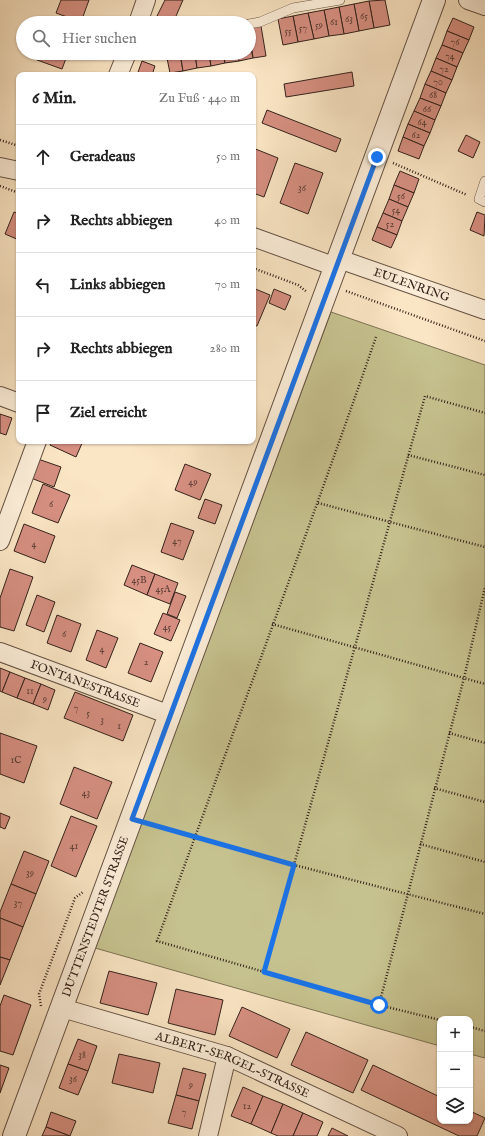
<!DOCTYPE html>
<html lang="de">
<head>
<meta charset="utf-8">
<style>
	:root { --surface:#fff; --page:#f6f6f6; --text:#222; --muted:#767676; --line:#e0e0e0 }
	body { margin:0; font-family:"IM FELL English",serif; background:var(--page); color:var(--text) }
	.controls { position:absolute; right:12px; bottom:12px; display:grid; overflow:hidden; border-radius:8px; box-shadow:0 1px 3px #0004 }
	.controls button { width:36px; height:36px; display:grid; place-items:center; padding:0; border:0; border-bottom:1px solid var(--line); background:var(--surface); color:var(--text); font:20px sans-serif }
	.stop { position:absolute; width:12px; height:12px; margin:-9px; border:3px solid #1a73e8; border-radius:50%; background:#fff }
	.stop.end { background:#1a73e8; border-color:#fff; box-shadow:0 1px 4px #0008 }
	.list { margin:0; padding:0; list-style:none }
	h2 { display:flex; justify-content:space-between; align-items:center; height:52px; margin:0; padding:0 16px; font-size:17px }
	h2 small { font-size:13px; font-weight:400; color:var(--muted) }
	.list li { display:grid; grid-template-columns:26px 1fr auto; gap:12px; align-items:center; box-sizing:border-box; height:64px; padding:0 16px; border-top:1px solid var(--line) }
	.list b { display:block; font-size:15px; white-space:nowrap }
	.list em { font-size:13px; font-style:normal; color:var(--muted) }
	.icon { flex:none; width:22px; height:22px; fill:none; stroke:currentColor; stroke-width:2; stroke-linecap:round; stroke-linejoin:round }
	.map { position:relative; flex:none; width:485px; height:1136px; overflow:hidden }
	.search { position:absolute; background:var(--surface); box-shadow:0 1px 3px #0004; left:16px; top:16px; width:240px; height:44px; display:flex; align-items:center; gap:10px; box-sizing:border-box; padding:0 14px; border-radius:22px; color:var(--muted); font-size:15px }
	.panel { position:absolute; background:var(--surface); box-shadow:0 1px 3px #0004; left:16px; top:72px; width:240px; height:372px; border-radius:8px }
	.map>svg:first-child { display:block }
	.green { fill:#c6c28f; stroke:#7d7254 }
	.building { fill:#d68f81; stroke:#34221a }
	.lines { fill:none; stroke-linecap:round; stroke-linejoin:round }
	.service-casing { stroke:#665344; stroke-width:10 }
	.minor-casing { stroke:#665344; stroke-width:20 }
	.tertiary-casing { stroke:#665344; stroke-width:24 }
	.path { stroke:#34221a; stroke-width:2.5; stroke-dasharray:1 2; stroke-linecap:butt }
	.service { stroke:#fceed9; stroke-width:9 }
	.minor { stroke:#fceed9; stroke-width:18 }
	.tertiary { stroke:#fceed9; stroke-width:22 }
	.route { stroke:#1a73e8; stroke-width:5 }
	.labels { text-anchor:middle; dominant-baseline:central; stroke-width:3; stroke-linejoin:round; paint-order:stroke }
	.number-label { font-size:10px; fill:#5c3d34 }
	.street-label { font-size:12px; fill:#34221a; stroke:#fceed9 }
</style>
</head>
<body>
<div class="map">
<svg width="485" height="1136" viewBox="0 0 485 1136">
	<rect width="100%" height="100%" fill="#fae5c4"/>
	<filter id="stains"><feTurbulence type="fractalNoise" baseFrequency=".005" numOctaves="4"/><feColorMatrix values="0 0 0 0 .2 0 0 0 0 .09 0 0 0 0 .02 0 0 0 .5 -.17"/></filter>
	<radialGradient id="worn" r=".72"><stop offset=".6" stop-color="#630" stop-opacity="0"/><stop offset="1" stop-color="#630" stop-opacity=".3"/></radialGradient>
	<path class="green" d="M331 312 485 365V1058L470 1054V1019H440V1046L95 948Z"/>
	<g class="building">
		<path d="M61 0H89L81 22 56 13Z"/>
		<path d="M165 0H183L173 23 157 16Z"/>
		<path d="M385 0 390 25 374 28 369 1Z"/>
		<path d="M369 1 374 28 359 31 354 4Z"/>
		<path d="M354 4 359 31 344 34 339 7Z"/>
		<path d="M339 7 344 34 329 36 324 10Z"/>
		<path d="M324 10 329 36 314 39 308 13Z"/>
		<path d="M308 13 314 39 298 42 293 16Z"/>
		<path d="M293 16 298 42 283 45 278 19Z"/>
		<path d="M453 18 474 27 469 40 447 31Z"/>
		<path d="M261 26 266 56 253 58 249 28Z"/>
		<path d="M447 31 469 40 463 53 442 45Z"/>
		<path d="M249 39 253 58 239 61 237 53H249Z"/>
		<path d="M442 45 463 53 457 67 436 58Z"/>
		<path d="M40 53H68L62 69 37 60Z"/>
		<path d="M166 53H180L183 71 170 73Z"/>
		<path d="M180 53H195L197 68 183 71Z"/>
		<path d="M195 53H209L211 66 197 68Z"/>
		<path d="M209 53H223L225 63 211 66Z"/>
		<path d="M223 53H237L239 61 225 63Z"/>
		<path d="M436 58 457 67 452 80 431 71Z"/>
		<path d="M142 61 155 66 152 75H137Z"/>
		<path d="M431 71 452 80 446 93 425 84Z"/>
		<path d="M352 72 354 86 286 97 284 84Z"/>
		<path d="M425 84 446 93 441 106 420 98Z"/>
		<path d="M420 98 441 106 435 120 414 111Z"/>
		<path d="M267 110 341 139 336 152 262 123Z"/>
		<path d="M414 111 435 120 430 133 408 124Z"/>
		<path d="M408 124 430 133 424 146 403 137Z"/>
		<path d="M466 135 480 142 473 158 458 151Z"/>
		<path d="M403 137 424 146 419 159 398 151Z"/>
		<path d="M253 148 278 158 264 197 253 193Z"/>
		<path d="M295 163 323 173 308 214 280 203Z"/>
		<path d="M400 171 419 179 414 193 394 185Z"/>
		<path d="M394 185 414 193 408 207 389 199Z"/>
		<path d="M389 199 408 207 402 221 383 213Z"/>
		<path d="M14 212 19 214V240L5 234Z"/>
		<path d="M477 212 485 215 484 236 470 230Z"/>
		<path d="M383 213 402 221 397 235 377 227Z"/>
		<path d="M377 227 397 235 391 248 372 240Z"/>
		<path d="M253 288 270 295 257 326 253 325Z"/>
		<path d="M274 289 291 296 285 310 269 303Z"/>
		<path d="M0 414 12 418 6 435 0 433Z"/>
		<path d="M52 441H83L76 457 50 445Z"/>
		<path d="M38 459 61 467 54 487 31 478Z"/>
		<path d="M185 464 211 474 200 500 175 490Z"/>
		<path d="M43 484 70 495 58 523 32 513Z"/>
		<path d="M205 499 222 505 215 524 198 518Z"/>
		<path d="M171 523 194 531 183 560 161 552Z"/>
		<path d="M24 524 55 536 45 563 14 551Z"/>
		<path d="M132 565 155 574 147 595 124 585Z"/>
		<path d="M10 569 33 577 14 631 0 627V598Z"/>
		<path d="M155 574 178 583 170 604 147 595Z"/>
		<path d="M175 592 186 596 177 618 167 614Z"/>
		<path d="M37 595 55 602 44 632 26 625Z"/>
		<path d="M163 613 180 620 171 641 154 634Z"/>
		<path d="M57 615 81 624 71 652 47 643Z"/>
		<path d="M97 630 118 638 106 668 86 660Z"/>
		<path d="M140 643 163 652 151 682 128 673Z"/>
		<path d="M0 668 10 672 2 692 0 691Z"/>
		<path d="M10 672 25 678 17 698 2 692Z"/>
		<path d="M25 678 41 684 33 704 17 698Z"/>
		<path d="M41 684 55 690 48 710 33 704Z"/>
		<path d="M75 692 133 715 123 741 64 718Z"/>
		<path d="M0 733 37 746 24 783 0 774Z"/>
		<path d="M74 767 112 782 97 819 60 804Z"/>
		<path d="M0 813 10 817 5 829 0 827Z"/>
		<path d="M71 816 97 826 76 877 51 866Z"/>
		<path d="M24 851 49 861 36 894 11 884Z"/>
		<path d="M11 884 36 894 23 927 0 918V912Z"/>
		<path d="M0 918 23 927 10 960 0 957Z"/>
		<path d="M0 957 10 960 0 985Z"/>
		<path d="M109 971 157 983 148 1015 100 1003Z"/>
		<path d="M176 989 223 1000 215 1035 168 1023Z"/>
		<path d="M4 995 31 1005 13 1055 0 1051V1006Z"/>
		<path d="M242 1007 290 1029 277 1058 229 1036Z"/>
		<path d="M306 1032 368 1060 353 1093 291 1065Z"/>
		<path d="M78 1039 97 1046 88 1071 68 1064Z"/>
		<path d="M119 1054 160 1063 153 1093 112 1083Z"/>
		<path d="M68 1064 88 1071 78 1095 59 1088Z"/>
		<path d="M0 1065 9 1068 0 1093Z"/>
		<path d="M373 1065 440 1097V1121H470V1111L485 1118 477 1136H459L361 1090Z"/>
		<path d="M183 1068 206 1074 199 1101 176 1095Z"/>
		<path d="M243 1087 263 1096 251 1124 231 1116Z"/>
		<path d="M176 1095 199 1101 192 1129 168 1123Z"/>
		<path d="M263 1096 283 1104 271 1133 251 1124Z"/>
		<path d="M283 1104 303 1113 293 1136H278L271 1133Z"/>
		<path d="M51 1112 76 1121 70 1136 46 1127Z"/>
		<path d="M303 1113 323 1122 317 1136H293Z"/>
		<path d="M46 1127 70 1136H42Z"/>
		<path d="M332 1128 348 1136H328Z"/>
	</g>
	<g class="lines">
		<g class="service-casing">
			<g id="service">
				<path d="M249 24 260 22 293 8 340 0"/>
				<path d="M485 181 479 199 485 202"/>
			</g>
		</g>
		<g class="minor-casing">
			<g id="minor">
				<path d="M468 0 485 6"/>
				<path d="M138 23 146 0"/>
				<path d="M118 75 127 53"/>
				<path d="M0 167 19 171"/>
				<path d="M253 237 336 267"/>
				<path id="s1" d="M339 259 485 310"/>
				<path d="M0 396 19 403"/>
				<path d="M0 541 37 441"/>
				<path id="s2" d="M0 652 170 715"/>
				<path id="s3" d="M62 1008 227 1056 398 1136"/>
				<path d="M208 1136 227 1056"/>
			</g>
		</g>
		<g class="tertiary-casing">
			<g id="tertiary">
				<path id="s4" d="M14 1136 434 0"/>
			</g>
		</g>
		<g class="path">
			<path d="M0 140 19 146"/>
			<path d="M393 163 467 195"/>
			<path d="M0 186 19 193"/>
			<path d="M253 268 298 285 307 292"/>
			<path d="M346 291 485 341"/>
			<path d="M376 337C306 539 230 740 157 941L379 1005 440 1020"/>
			<path d="M408 455 485 475"/>
			<path d="M318 503 485 547"/>
			<path d="M272 624 485 684"/>
			<path d="M449 733 485 743"/>
			<path d="M434 788 485 802"/>
			<path d="M149 824 294 865 485 914"/>
			<path d="M420 844 485 862"/>
			<path d="M264 972 425 396 485 413"/>
			<path d="M379 1005 464 678 485 587"/>
			<path d="M41 1006 39 994 75 898 83 892"/>
			<path d="M470 1027 485 1031"/>
		</g>
		<use href="#service" class="service"/>
		<use href="#minor" class="minor"/>
		<use href="#tertiary" class="tertiary"/>
	</g>
	<g class="lines">
		<path class="route" d="M377 157 132 819 294 865 264 972 379 1005"/>
	</g>
	<g class="labels">
		<g class="number-label">
			<text x="364" y="16">65</text>
			<text x="349" y="19">63</text>
			<text x="334" y="22">61</text>
			<text x="319" y="25">59</text>
			<text x="303" y="28">57</text>
			<text x="288" y="31">55</text>
			<text x="455" y="42">76</text>
			<text x="450" y="56">74</text>
			<text x="444" y="69">72</text>
			<text x="438" y="82">70</text>
			<text x="433" y="95">68</text>
			<text x="427" y="109">66</text>
			<text x="422" y="122">64</text>
			<text x="416" y="135">62</text>
			<text x="302" y="188">36</text>
			<text x="401" y="196">56</text>
			<text x="396" y="210">54</text>
			<text x="390" y="224">52</text>
			<text x="193" y="482">49</text>
			<text x="51" y="504">6</text>
			<text x="177" y="541">47</text>
			<text x="34" y="544">4</text>
			<text x="139" y="580">45B</text>
			<text x="163" y="589">45A</text>
			<text x="167" y="627">45</text>
			<text x="64" y="634">6</text>
			<text x="102" y="649">4</text>
			<text x="146" y="662">2</text>
			<text x="30" y="691">11</text>
			<text x="45" y="699">9</text>
			<text x="76" y="708">7</text>
			<text x="88" y="713">5</text>
			<text x="102" y="720">3</text>
			<text x="119" y="726">1</text>
			<text x="16" y="760">1C</text>
			<text x="86" y="793">43</text>
			<text x="74" y="846">41</text>
			<text x="30" y="873">39</text>
			<text x="18" y="903">37</text>
			<text x="82" y="1055">38</text>
			<text x="73" y="1079">36</text>
			<text x="191" y="1085">9</text>
			<text x="247" y="1106">12</text>
			<text x="184" y="1112">7</text>
		</g>
		<g class="street-label">
			<text stroke="none"><textPath href="#s1" startOffset="77">EULENRING</textPath></text>
			<text stroke="none"><textPath href="#s2" startOffset="91">FONTANESTRASSE</textPath></text>
			<text stroke="none"><textPath href="#s4" startOffset="234">DUTTENSTEDTER STRASSE</textPath></text>
			<text stroke="none"><textPath href="#s3" startOffset="180">ALBERT-SERGEL-STRASSE</textPath></text>
		</g>
	</g>
	<rect width="100%" height="100%" filter="url(#stains)"/>
	<rect width="100%" height="100%" fill="url(#worn)"/>
</svg>
<div class="controls">
<button>+</button>
<button>−</button>
<button><svg class="icon" aria-label="layers" viewBox="0 0 24 24"><path d="M12 4l9 5-9 5-9-5zM3 14l9 5 9-5"/></svg></button>
</div>
<div class="stop" style="left:379px;top:1005px"></div>
<div class="stop end" style="left:377px;top:157px"></div>
<div class="search"><svg class="icon" aria-label="search" viewBox="0 0 24 24"><circle cx="10" cy="10" r="6"/><path d="M15 15l6 6"/></svg>Hier suchen</div>
<section class="panel">
<h2>6 Min.<small>Zu Fuß · 440 m</small></h2>
<ul class="list">
<li><svg class="icon" aria-label="ahead" viewBox="0 0 24 24"><path d="M12 20V5M6 11l6-6 6 6"/></svg><div><b>Geradeaus</b></div><em>50 m</em></li>
<li><svg class="icon" aria-label="right" viewBox="0 0 24 24"><path d="M7 20v-9h11M14 6l5 5-5 5"/></svg><div><b>Rechts abbiegen</b></div><em>40 m</em></li>
<li><svg class="icon" aria-label="left" viewBox="0 0 24 24"><path d="M17 20v-9H6M10 6l-5 5 5 5"/></svg><div><b>Links abbiegen</b></div><em>70 m</em></li>
<li><svg class="icon" aria-label="right" viewBox="0 0 24 24"><path d="M7 20v-9h11M14 6l5 5-5 5"/></svg><div><b>Rechts abbiegen</b></div><em>280 m</em></li>
<li><svg class="icon" aria-label="arrive" viewBox="0 0 24 24"><path d="M6 21V4h12l-3 4 3 4H6"/></svg><div><b>Ziel erreicht</b></div></li>
</ul>
</section>
</div>
</body>
</html>
